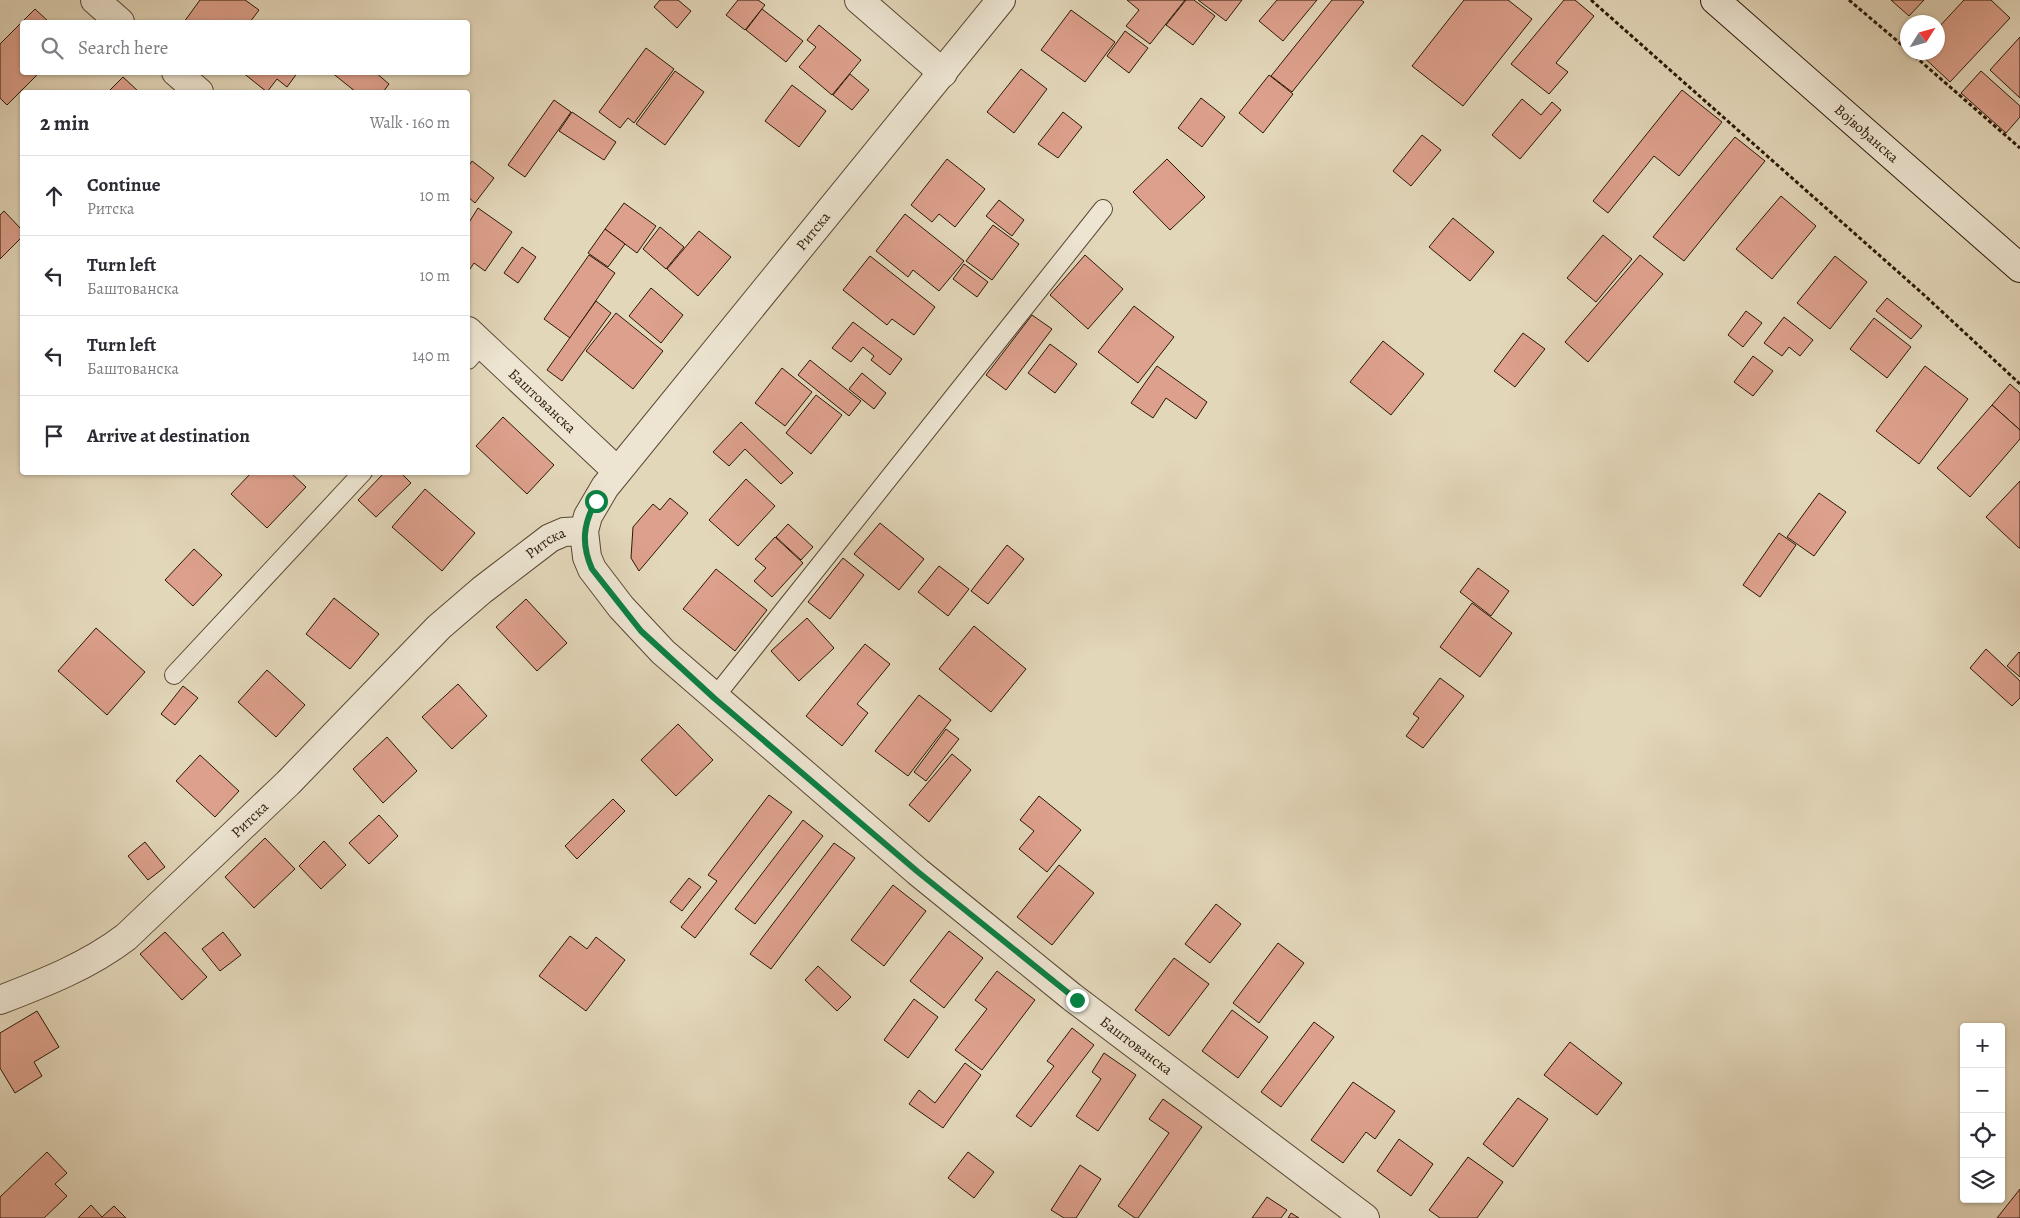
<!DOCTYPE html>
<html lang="en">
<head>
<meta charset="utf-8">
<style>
	:root { --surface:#fff; --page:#f2f2f3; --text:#2b2b33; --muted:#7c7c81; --line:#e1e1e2 }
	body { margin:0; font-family:Alegreya,serif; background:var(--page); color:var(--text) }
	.controls { position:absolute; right:15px; bottom:15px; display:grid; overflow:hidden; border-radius:5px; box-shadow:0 1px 4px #0004 }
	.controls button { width:45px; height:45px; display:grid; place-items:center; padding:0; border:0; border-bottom:1px solid var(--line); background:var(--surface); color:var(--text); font:25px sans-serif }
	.compass { position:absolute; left:1900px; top:15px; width:45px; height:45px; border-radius:50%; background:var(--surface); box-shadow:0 1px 4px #0004; rotate:53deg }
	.stop { position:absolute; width:15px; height:15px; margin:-11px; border:4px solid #0b8043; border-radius:50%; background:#fff }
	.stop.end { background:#0b8043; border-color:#fff; box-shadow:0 1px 5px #0008 }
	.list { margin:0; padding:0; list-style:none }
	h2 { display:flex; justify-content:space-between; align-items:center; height:65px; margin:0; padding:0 20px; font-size:21px }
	h2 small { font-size:16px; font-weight:400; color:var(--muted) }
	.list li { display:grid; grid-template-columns:32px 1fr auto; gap:15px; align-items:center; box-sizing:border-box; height:80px; padding:0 20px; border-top:1px solid var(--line) }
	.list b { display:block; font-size:19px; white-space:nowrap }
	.list p { margin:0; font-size:16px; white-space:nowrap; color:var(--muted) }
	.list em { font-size:16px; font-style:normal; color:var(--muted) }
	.icon { flex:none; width:28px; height:28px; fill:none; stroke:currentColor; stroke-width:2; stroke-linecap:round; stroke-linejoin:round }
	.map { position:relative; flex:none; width:2020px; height:1218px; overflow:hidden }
	.search { position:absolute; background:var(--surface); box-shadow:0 1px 4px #0004; left:20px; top:20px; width:450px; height:55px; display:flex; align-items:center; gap:12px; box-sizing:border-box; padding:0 18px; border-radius:5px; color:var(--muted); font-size:19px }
	.panel { position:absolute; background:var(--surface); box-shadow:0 1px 4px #0004; left:20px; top:90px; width:450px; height:385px; border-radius:5px }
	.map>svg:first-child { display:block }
	.building { fill:#dda08c; stroke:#2b1806 }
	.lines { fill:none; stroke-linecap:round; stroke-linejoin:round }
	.service-casing { stroke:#594833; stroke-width:20 }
	.minor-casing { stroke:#594833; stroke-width:30 }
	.secondary-casing { stroke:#2b1806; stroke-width:30 }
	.path { stroke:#2b1806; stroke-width:3; stroke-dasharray:4 2.5; stroke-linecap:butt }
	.service { stroke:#ede5d2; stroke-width:18 }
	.minor { stroke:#ede5d2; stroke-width:28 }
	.secondary { stroke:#ede5d2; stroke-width:28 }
	.route { stroke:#0b8043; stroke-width:6 }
	.labels { text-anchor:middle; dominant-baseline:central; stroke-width:4.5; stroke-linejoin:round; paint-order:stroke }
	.street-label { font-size:15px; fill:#2b1806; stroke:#ede5d2 }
</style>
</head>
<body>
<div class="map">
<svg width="2020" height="1218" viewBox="0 0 2020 1218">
	<rect width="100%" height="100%" fill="#e3d7ba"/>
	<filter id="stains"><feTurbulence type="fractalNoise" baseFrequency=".004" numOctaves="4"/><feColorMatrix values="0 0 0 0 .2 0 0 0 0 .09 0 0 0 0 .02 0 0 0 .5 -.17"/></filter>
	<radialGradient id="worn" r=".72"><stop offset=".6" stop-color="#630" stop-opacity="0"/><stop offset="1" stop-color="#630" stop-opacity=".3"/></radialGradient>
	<g class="building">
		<path d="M200 0H245L259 10 250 22H184Z"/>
		<path d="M660 0H678L691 11 677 28 654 7Z"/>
		<path d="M738 0H758L765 5 745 30 726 15Z"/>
		<path d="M1127 0H1185L1150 44 1126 26 1139 10Z"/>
		<path d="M1186 0H1194L1215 16 1193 45 1166 25Z"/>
		<path d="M1198 0H1242L1226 21Z"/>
		<path d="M1277 0H1317L1283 41 1259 21Z"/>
		<path d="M1332 0H1361L1364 2 1292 92 1271 76Z"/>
		<path d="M1464 0H1508L1532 19 1463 106 1412 66Z"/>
		<path d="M1564 0H1575L1594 16 1556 63 1568 72 1549 94 1511 64Z"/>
		<path d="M1891 0H1924L1909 16Z"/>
		<path d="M1964 0H1991L2010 18 1950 82 1918 52H1938V28Z"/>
		<path d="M35 9 49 22H22V72H40L7 105 0 98V44Z"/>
		<path d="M762 9 803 41 786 62 746 30Z"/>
		<path d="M1071 10 1115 42 1085 82 1041 50Z"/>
		<path d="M819 25 861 60 832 95 799 67 816 47 807 40Z"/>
		<path d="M1125 31 1148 48 1129 73 1107 56Z"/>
		<path d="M2020 37V98L1990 70Z"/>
		<path d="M646 48 674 69 634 123 628 118 620 128 599 112Z"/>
		<path d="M1021 69 1047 89 1014 133 987 112Z"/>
		<path d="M675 71 704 92 665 145 636 124Z"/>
		<path d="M1981 71 2020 106V117L2006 133 1961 93Z"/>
		<path d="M242 72H298L287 87 277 79 267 92Z"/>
		<path d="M331 72H375L389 84 383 92H356Z"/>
		<path d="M850 74 869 90 852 110 833 95Z"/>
		<path d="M1269 75 1293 94 1263 133 1239 113Z"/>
		<path d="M123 77 139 92H108Z"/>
		<path d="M792 85 826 111 799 147 765 121Z"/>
		<path d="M1682 90 1722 122 1679 176 1654 156 1608 213 1593 201Z"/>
		<path d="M1201 98 1225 117 1202 147 1178 128Z"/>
		<path d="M1522 99 1541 115 1552 102 1561 110 1520 159 1492 135Z"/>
		<path d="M554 100 571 112 525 177 508 165Z"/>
		<path d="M572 112 616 142 604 160 559 131Z"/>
		<path d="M1063 112 1082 127 1058 158 1038 144Z"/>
		<path d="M1422 135 1441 150 1411 186 1393 171Z"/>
		<path d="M1735 137 1765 161 1684 261 1653 237Z"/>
		<path d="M947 159 985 189 955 227 939 214 932 222 911 205Z"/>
		<path d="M1167 159 1205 197 1170 230 1133 192Z"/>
		<path d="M472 161 494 178 475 203 468 197V167Z"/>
		<path d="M1781 196 1816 226 1772 279 1736 249Z"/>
		<path d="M999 200 1024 220 1012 236 986 216Z"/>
		<path d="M624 203 656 226 637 253 605 229Z"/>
		<path d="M478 208 512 232 485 271 474 263 468 272V224Z"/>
		<path d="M4 211 22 230V237L0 259V215Z"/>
		<path d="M905 214 964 261 939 291 913 270 908 277 876 251Z"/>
		<path d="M1453 218 1494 252 1470 281 1429 247Z"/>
		<path d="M993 225 1019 244 992 280 966 261Z"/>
		<path d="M660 227 684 247 666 269 643 249Z"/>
		<path d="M605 229 625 244 608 267 588 253Z"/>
		<path d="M699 231 731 257 698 296 667 269Z"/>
		<path d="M1603 235 1632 259 1596 302 1567 278Z"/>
		<path d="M522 247 536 257 518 283 504 273Z"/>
		<path d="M589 255 615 273 570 338 544 319Z"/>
		<path d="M1085 255 1123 289 1088 329 1050 295Z"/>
		<path d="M1640 255 1663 274 1588 362 1565 342Z"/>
		<path d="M870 256 935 307 914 335 892 319 887 325 843 290Z"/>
		<path d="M1835 256 1867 282 1830 329 1797 303Z"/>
		<path d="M964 264 988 282 977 297 953 279Z"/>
		<path d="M651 288 683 315 661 343 629 316Z"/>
		<path d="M1887 298 1922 326 1911 339 1876 311Z"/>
		<path d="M596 301 611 313 562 381 547 370Z"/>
		<path d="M1134 306 1174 337 1138 383 1098 352Z"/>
		<path d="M1746 311 1762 323 1743 347 1728 335Z"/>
		<path d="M616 313 663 351 633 389 586 351Z"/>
		<path d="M1032 315 1052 329 1006 390 986 375Z"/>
		<path d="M1784 317 1813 340 1800 356 1789 347 1782 356 1764 343Z"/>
		<path d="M1874 318 1911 347 1887 378 1850 349Z"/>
		<path d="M853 322 902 359 890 375 871 360 874 356 863 347 851 362 832 348Z"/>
		<path d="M1523 333 1545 349 1515 387 1494 371Z"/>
		<path d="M1383 341 1424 374 1391 415 1350 382Z"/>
		<path d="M1050 344 1077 364 1055 393 1028 373Z"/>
		<path d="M1753 356 1773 371 1753 396 1734 382Z"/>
		<path d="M810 360 861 401 849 416 798 375Z"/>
		<path d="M1157 366 1207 402 1196 419 1166 398 1153 418 1131 403Z"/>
		<path d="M1925 366 1968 399 1919 464 1876 431Z"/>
		<path d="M782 368 812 392 785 426 755 403Z"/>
		<path d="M862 373 886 393 874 409 849 389Z"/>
		<path d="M2010 384 2020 393V430L1992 405Z"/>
		<path d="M816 395 842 415 811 454 786 433Z"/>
		<path d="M1992 405 2020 430V439L1970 497 1937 468Z"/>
		<path d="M503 417 554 465 527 494 476 446Z"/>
		<path d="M741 422 793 473 781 484 745 449 729 466 713 452Z"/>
		<path d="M252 472H290L306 487 267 528 231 494Z"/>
		<path d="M385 472H400L411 483 376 517 358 500Z"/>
		<path d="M746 479 775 506 738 546 709 520Z"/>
		<path d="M2020 481V548H2019L1986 517Z"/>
		<path d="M425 489 475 533 442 571 392 527Z"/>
		<path d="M1819 493 1846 512 1814 556 1787 537Z"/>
		<path d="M670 498 688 513 639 571 631 558 633 527 653 504 660 510Z"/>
		<path d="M880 523 924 559 899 590 854 554Z"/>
		<path d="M788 524 813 547 801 560 776 537Z"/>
		<path d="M1779 533 1796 545 1760 597 1743 585Z"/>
		<path d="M775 537 803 563 772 597 754 581 766 568 755 559Z"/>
		<path d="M1007 545 1024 559 988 604 971 591Z"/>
		<path d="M194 549 222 575 193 606 165 580Z"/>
		<path d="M843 558 864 575 830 619 808 602Z"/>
		<path d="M939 566 969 589 948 616 918 592Z"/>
		<path d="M1478 568 1509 591 1491 616 1460 592Z"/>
		<path d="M716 569 767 610 735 651 683 609Z"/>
		<path d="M334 598 379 634 350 669 306 634Z"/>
		<path d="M526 599 567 643 537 671 496 627Z"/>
		<path d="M1472 603 1512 633 1480 677 1440 647Z"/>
		<path d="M807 618 834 648 799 681 771 651Z"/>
		<path d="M974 626 1026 669 991 712 939 669Z"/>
		<path d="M96 628 145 672 107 715 58 671Z"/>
		<path d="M865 644 890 664 857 704 868 713 842 746 806 716Z"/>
		<path d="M1986 649 2020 681V698L2012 706 1970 668Z"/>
		<path d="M2019 652 2020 653V677L2007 666Z"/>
		<path d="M267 670 305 705 276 737 238 702Z"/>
		<path d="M1440 678 1464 696 1423 748 1406 736 1419 718 1413 714Z"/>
		<path d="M458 684 487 716 452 749 422 717Z"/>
		<path d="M183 686 198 698 175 725 161 714Z"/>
		<path d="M919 695 951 720 908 776 875 751Z"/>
		<path d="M678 724 713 760 676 796 641 760Z"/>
		<path d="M946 729 959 739 926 781 914 772Z"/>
		<path d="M387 737 417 771 383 803 353 769Z"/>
		<path d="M952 754 971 770 929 822 909 805Z"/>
		<path d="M200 755 239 791 215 817 176 781Z"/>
		<path d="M769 795 792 812 695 938 681 927 717 881 708 875Z"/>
		<path d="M1039 796 1081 830 1047 872 1019 849 1034 831 1020 820Z"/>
		<path d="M613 799 625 811 577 859 565 846Z"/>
		<path d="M379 815 398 836 369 864 349 843Z"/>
		<path d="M803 820 823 836 755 924 735 909Z"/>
		<path d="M265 838 295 869 254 908 225 877Z"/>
		<path d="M324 841 346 865 321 889 299 866Z"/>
		<path d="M145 842 165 867 148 880 128 856Z"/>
		<path d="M834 843 855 858 771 969 750 954Z"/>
		<path d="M1059 865 1094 893 1052 945 1017 917Z"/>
		<path d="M689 878 701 887 682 911 670 902Z"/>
		<path d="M893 885 926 911 884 966 851 940Z"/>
		<path d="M1216 904 1241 924 1210 963 1185 944Z"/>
		<path d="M949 931 983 958 944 1008 910 981Z"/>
		<path d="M165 932 207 977 182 1000 140 954Z"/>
		<path d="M223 932 241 955 220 971 202 949Z"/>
		<path d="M570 936 587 949 596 937 625 960 586 1011 539 976Z"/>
		<path d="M1278 943 1304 963 1259 1023 1233 1003Z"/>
		<path d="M1174 958 1209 984 1169 1036 1135 1010Z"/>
		<path d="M818 966 851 997 837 1011 805 980Z"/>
		<path d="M997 971 1035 1000 982 1070 955 1050 987 1009 975 1000Z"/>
		<path d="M914 999 938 1017 908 1058 884 1040Z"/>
		<path d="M1232 1010 1268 1037 1238 1078 1202 1051Z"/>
		<path d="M37 1011 59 1047 34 1062 42 1076 15 1093 0 1068V1033Z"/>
		<path d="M1314 1022 1334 1037 1281 1107 1261 1092Z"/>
		<path d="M1072 1028 1094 1045 1031 1127 1016 1116 1054 1066 1047 1061Z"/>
		<path d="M1570 1042 1622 1083 1597 1115 1544 1075Z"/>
		<path d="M1104 1053 1136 1075 1098 1131 1076 1116 1101 1079 1092 1072Z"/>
		<path d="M965 1063 981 1075 943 1128 909 1104 919 1090 935 1103Z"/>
		<path d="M1353 1082 1395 1111 1375 1139 1366 1132 1343 1163 1311 1140Z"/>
		<path d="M1518 1098 1548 1119 1513 1167 1483 1144Z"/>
		<path d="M1163 1099 1202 1127 1138 1218H1135L1118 1206 1169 1133 1149 1119Z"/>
		<path d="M1399 1139 1433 1164 1411 1196 1377 1171Z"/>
		<path d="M47 1152 67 1173 55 1184 67 1196 44 1218H0V1197Z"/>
		<path d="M968 1152 994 1172 974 1198 948 1178Z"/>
		<path d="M1468 1157 1503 1182 1477 1218H1440L1429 1210Z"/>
		<path d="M1080 1165 1101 1179 1076 1218H1064L1051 1210Z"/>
		<path d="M2020 1189V1218H1997Z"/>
		<path d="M1267 1197 1287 1210 1281 1218H1252Z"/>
		<path d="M91 1205 102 1217 114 1206 126 1218H78Z"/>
		<path d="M1291 1213 1299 1218H1288Z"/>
	</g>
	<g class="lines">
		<g class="service-casing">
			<g id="service">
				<path d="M468 360 482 344"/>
				<path d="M174 675 363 472"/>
				<path d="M714 698 1103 209"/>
			</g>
		</g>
		<g class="minor-casing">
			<g id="minor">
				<path d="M95 0 120 22"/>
				<path d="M859 0 943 73"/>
				<path id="s1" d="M1001 0 605 487 588 516 584 531 587 557 592 569 621 607 663 652 918 872 1072 997 1365 1218"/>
				<path d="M176 72 199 92"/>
				<path id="s2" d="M468 331 617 471"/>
				<path id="s3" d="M0 1000C44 983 88 966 126 937L288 783 439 627 482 590 550 538 564 532 584 531"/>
			</g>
		</g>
		<g class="secondary-casing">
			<g id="secondary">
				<path id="s4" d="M1715 0 2020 268"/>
			</g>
		</g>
		<g class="path">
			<path d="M1591 0 1923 294 2020 384"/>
			<path d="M1849 0 1908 50"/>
			<path d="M1910 52 2020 148"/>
		</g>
		<use href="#service" class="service"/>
		<use href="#minor" class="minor"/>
		<use href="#secondary" class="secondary"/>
	</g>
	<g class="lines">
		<path class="route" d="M596 501C583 524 581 544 592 569L641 631 714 698 918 872 1077 1000"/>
	</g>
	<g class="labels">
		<g class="street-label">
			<text stroke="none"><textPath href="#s4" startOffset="202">Војвођанска</textPath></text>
			<text transform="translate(813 231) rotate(-51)">Ритска</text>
			<text stroke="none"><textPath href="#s2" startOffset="102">Баштованска</textPath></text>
			<text stroke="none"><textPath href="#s3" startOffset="718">Ритска</textPath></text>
			<text stroke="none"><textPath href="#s3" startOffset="312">Ритска</textPath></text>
			<text stroke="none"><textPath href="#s1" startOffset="1441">Баштованска</textPath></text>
		</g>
	</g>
	<rect width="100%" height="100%" filter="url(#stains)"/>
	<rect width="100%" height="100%" fill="url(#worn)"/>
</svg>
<div class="controls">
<button>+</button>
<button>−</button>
<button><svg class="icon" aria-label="locate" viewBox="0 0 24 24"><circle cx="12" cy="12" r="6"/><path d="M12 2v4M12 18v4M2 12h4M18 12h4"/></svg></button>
<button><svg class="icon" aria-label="layers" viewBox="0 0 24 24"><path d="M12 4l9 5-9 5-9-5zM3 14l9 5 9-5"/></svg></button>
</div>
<svg class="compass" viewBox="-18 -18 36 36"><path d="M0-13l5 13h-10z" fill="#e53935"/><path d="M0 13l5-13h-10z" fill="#7c7c81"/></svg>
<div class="stop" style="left:596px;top:501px"></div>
<div class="stop end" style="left:1077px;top:1000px"></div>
<div class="search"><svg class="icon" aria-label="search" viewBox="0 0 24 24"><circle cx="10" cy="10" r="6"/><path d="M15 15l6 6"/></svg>Search here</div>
<section class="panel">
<h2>2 min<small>Walk · 160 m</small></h2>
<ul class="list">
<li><svg class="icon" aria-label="ahead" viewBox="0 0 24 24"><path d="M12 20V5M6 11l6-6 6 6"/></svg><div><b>Continue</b><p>Ритска</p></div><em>10 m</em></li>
<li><svg class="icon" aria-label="left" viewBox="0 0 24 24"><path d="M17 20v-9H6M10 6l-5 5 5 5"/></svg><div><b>Turn left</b><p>Баштованска</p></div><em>10 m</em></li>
<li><svg class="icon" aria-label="left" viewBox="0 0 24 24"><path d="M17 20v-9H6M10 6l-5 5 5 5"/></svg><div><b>Turn left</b><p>Баштованска</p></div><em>140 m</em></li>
<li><svg class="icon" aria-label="arrive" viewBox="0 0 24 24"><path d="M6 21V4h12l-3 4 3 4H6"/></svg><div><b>Arrive at destination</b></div></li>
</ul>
</section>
</div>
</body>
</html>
